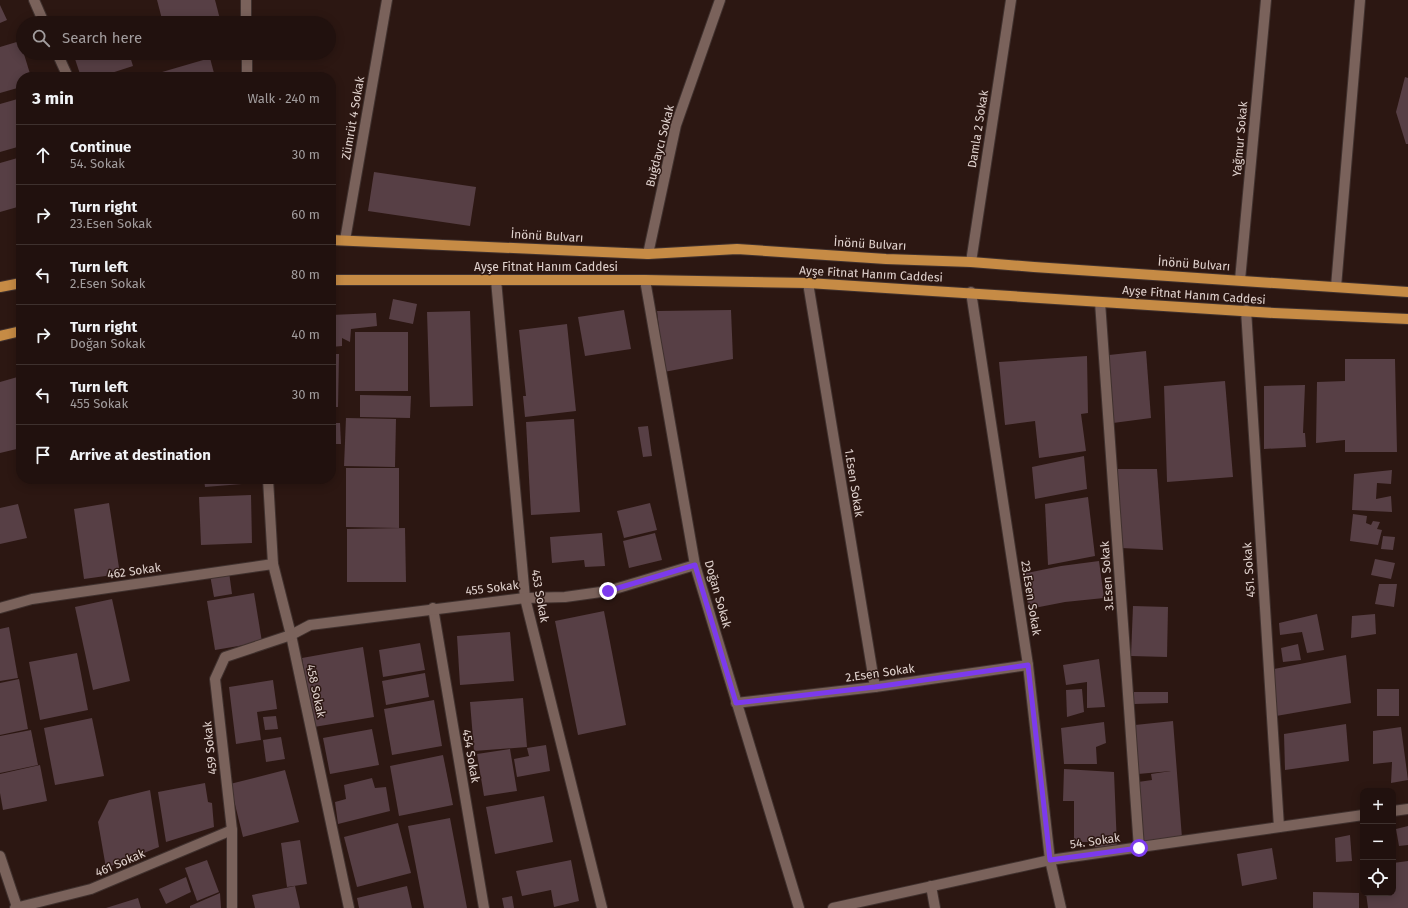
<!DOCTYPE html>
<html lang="en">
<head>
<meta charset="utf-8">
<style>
	:root { --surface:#21110e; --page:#291a17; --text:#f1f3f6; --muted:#a29d9e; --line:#3e312e }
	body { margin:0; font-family:"Fira Sans",sans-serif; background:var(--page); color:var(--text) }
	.controls { position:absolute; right:12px; bottom:12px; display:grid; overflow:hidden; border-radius:8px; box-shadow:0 2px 10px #0003 }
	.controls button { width:36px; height:36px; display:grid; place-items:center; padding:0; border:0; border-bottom:1px solid var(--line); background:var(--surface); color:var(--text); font:20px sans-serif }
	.stop { position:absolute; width:12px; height:12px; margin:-9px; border:3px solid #7c3aed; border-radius:50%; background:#fff }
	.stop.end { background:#7c3aed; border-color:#fff; box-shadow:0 1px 4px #0008 }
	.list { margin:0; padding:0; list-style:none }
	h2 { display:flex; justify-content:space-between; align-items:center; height:52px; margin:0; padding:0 16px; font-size:17px }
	h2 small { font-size:13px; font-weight:400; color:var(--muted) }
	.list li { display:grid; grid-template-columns:26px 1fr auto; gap:12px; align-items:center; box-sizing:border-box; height:60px; padding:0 16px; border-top:1px solid var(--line) }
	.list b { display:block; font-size:15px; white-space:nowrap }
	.list p { margin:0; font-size:13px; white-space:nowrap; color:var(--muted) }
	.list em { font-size:13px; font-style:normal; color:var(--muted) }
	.icon { flex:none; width:22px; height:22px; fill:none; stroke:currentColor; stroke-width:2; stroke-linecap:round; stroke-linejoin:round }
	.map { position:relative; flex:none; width:1408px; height:908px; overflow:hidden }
	.search { position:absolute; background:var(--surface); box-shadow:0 2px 10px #0003; left:16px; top:16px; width:320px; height:44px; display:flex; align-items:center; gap:10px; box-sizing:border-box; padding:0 14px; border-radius:22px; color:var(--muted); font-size:15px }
	.panel { position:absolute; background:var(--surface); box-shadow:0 2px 10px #0003; left:16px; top:72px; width:320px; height:412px; border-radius:16px }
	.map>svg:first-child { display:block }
	.building { fill:#573f45 }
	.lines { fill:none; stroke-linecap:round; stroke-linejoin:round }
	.minor-casing { stroke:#40312e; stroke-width:12 }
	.major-casing { stroke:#40312e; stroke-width:12 }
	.minor { stroke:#7a625b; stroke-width:10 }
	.major { stroke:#c68b45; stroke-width:10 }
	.route { stroke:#7c3aed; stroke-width:5 }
	.labels { text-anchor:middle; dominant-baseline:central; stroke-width:3; stroke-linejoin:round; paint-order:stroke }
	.street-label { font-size:12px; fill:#e0d2ce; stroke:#2c1712 }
</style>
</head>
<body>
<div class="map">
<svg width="1408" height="908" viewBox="0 0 1408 908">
	<rect width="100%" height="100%" fill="#2c1712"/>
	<g class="building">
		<path d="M157 0H215L221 23H163Z"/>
		<path d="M0 5 7 20 0 23Z"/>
		<path d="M20 41 31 77H21V87L0 93V47Z"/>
		<path d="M73 53H129L133 66 99 77H81Z"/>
		<path d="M210 58 215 77H145Z"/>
		<path d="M1405 77 1408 78V144H1406L1396 112Z"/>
		<path d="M21 98V146L0 152V104Z"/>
		<path d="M21 157V206L0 212V163Z"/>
		<path d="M374 172 476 187 470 226 368 211Z"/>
		<path d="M393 299 417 304 413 324 389 319Z"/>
		<path d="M624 310 631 349 585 356 578 317Z"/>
		<path d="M731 310 733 359 664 372 657 311Z"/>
		<path d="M470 311 473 406 430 407 427 312Z"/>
		<path d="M376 313 377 326 351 329 350 342 342 338V346L331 347V315Z"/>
		<path d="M567 324 576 411 525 417 523 396H526L519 330Z"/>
		<rect x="355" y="332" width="53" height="59"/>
		<path d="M1146 351 1151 418 1113 423 1109 355Z"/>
		<path d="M331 354H339L338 407H331Z"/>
		<path d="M1087 356 1088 413 1081 414 1086 451 1039 458 1035 421 1005 425 999 362Z"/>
		<path d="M1345 359H1395L1397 452H1345V440L1316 443 1317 382 1345 381Z"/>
		<path d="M21 376V448L0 453V382Z"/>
		<path d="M1225 381 1233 477 1167 482 1164 386Z"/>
		<path d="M1305 385 1303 433H1305L1306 447 1264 449V386Z"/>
		<path d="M360 395 411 396 410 418 360 417Z"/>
		<path d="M346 418 396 419 395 467 344 466Z"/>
		<path d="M574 419 580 512 531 515 526 422Z"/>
		<path d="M331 423H340L341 444H331Z"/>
		<path d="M648 426 652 456 643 457 638 427Z"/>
		<path d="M1084 456 1087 489 1035 499 1032 467Z"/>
		<path d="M346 468H399V528L346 527Z"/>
		<path d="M1115 469H1157L1163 550 1121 548Z"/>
		<path d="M1392 470 1391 484 1377 483 1376 499 1391 496 1392 512 1352 510 1354 474Z"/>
		<path d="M119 479H142L143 480 120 483Z"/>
		<path d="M204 479H242V484L205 487Z"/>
		<path d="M251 495 252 543 201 545 199 497Z"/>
		<path d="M1088 497 1095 556 1048 565 1045 504Z"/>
		<path d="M109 503 120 574 84 579 74 509Z"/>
		<path d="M650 503 657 530 624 538 617 511Z"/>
		<path d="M18 504 27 538 0 544V508Z"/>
		<path d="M1353 514 1367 516 1366 523 1371 525 1373 521 1380 522 1377 529 1382 530 1378 545 1350 541Z"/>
		<path d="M405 528 406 582H347V529Z"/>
		<path d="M602 533 605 566 585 567 584 560 552 563 550 537Z"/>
		<path d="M655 533 662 560 629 568 623 541Z"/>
		<path d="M1383 536 1395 537 1393 550 1381 549Z"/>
		<path d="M1375 559 1395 563 1391 579 1371 575Z"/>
		<path d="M1099 561 1104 598 1065 602 1029 609 1022 574 1061 566Z"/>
		<path d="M229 572 232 594 214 597 210 575Z"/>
		<path d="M1379 584H1397L1394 607 1375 604Z"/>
		<path d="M254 593 262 642 215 650 207 601Z"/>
		<path d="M112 599 130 681 93 690 75 607Z"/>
		<path d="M1133 606 1168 607 1167 657 1131 656Z"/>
		<path d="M604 611 626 725 578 735 555 621Z"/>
		<path d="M1317 614 1324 650 1307 653 1302 632 1280 635 1279 623Z"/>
		<path d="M1375 614 1376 634 1351 638 1352 616Z"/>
		<path d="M9 627 18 678 0 681V629Z"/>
		<path d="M510 632 514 681 460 685 457 636Z"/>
		<path d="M420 643 425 670 383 677 379 650Z"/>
		<path d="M1298 644 1301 660 1283 662 1281 648Z"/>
		<path d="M363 647 374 717 314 727 302 658Z"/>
		<path d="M77 653 88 710 40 720 29 662Z"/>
		<path d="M1346 655 1351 703 1276 716 1274 669Z"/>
		<path d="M1099 659 1105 707 1087 708V682L1066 685 1063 665Z"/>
		<path d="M425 673 429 697 386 705 382 681Z"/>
		<path d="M19 679 28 729 0 735V683Z"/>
		<path d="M273 680 277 709 257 712 261 740 236 744 229 687Z"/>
		<path d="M1082 689 1084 712 1067 717 1066 690Z"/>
		<rect x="1377" y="689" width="22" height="27"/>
		<path d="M1134 692H1168V703L1134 704Z"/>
		<path d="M523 698 527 747 474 751 470 702Z"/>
		<path d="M434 700 442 746 392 755 384 709Z"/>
		<path d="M276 716 278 729 265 730 263 717Z"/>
		<path d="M92 718 104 776 55 785 44 728Z"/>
		<path d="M1173 721 1182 838 1141 844 1138 782 1152 780 1151 774 1171 771 1138 774 1135 725Z"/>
		<path d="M1104 722 1106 743 1096 747 1097 764H1064L1061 728Z"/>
		<path d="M1346 724 1349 761 1285 770 1284 734Z"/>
		<path d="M1401 727 1408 780 1391 783 1392 762 1373 764V731Z"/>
		<path d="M372 729 379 765 330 774 323 738Z"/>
		<path d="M31 730 38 765 0 773V736Z"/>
		<path d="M281 737 285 759 266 762 263 740Z"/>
		<path d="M546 745 550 771 517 777 514 759 529 756 527 748Z"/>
		<path d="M510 749 517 791 484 796 477 754Z"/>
		<path d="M443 755 453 805 399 816 390 766Z"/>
		<path d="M40 765 47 801 3 810 0 793V774Z"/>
		<path d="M1064 769 1114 772 1117 847H1095L1094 842H1074V801H1063Z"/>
		<path d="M285 770 299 822 243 837 230 784Z"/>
		<path d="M372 778 375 788 386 787 390 811 338 824 335 802 346 799 344 785Z"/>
		<path d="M205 783 208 802 212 803 214 827 166 842 158 792Z"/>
		<path d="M150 790 159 847 106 868 98 822 109 800Z"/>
		<path d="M544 796 553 842 495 854 486 807Z"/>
		<path d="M450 818 467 908H424L408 826Z"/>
		<path d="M398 823 411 873 357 887 344 837Z"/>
		<path d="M1408 826V845L1399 846 1396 829Z"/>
		<path d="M1350 835 1352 861 1336 862 1335 838Z"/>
		<path d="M300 840 307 884 287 887 281 843Z"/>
		<path d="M1272 848 1277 879 1242 886 1237 854Z"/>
		<path d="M207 860 219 892 197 901 185 868Z"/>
		<path d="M571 860 579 901 554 907 551 890 522 896 516 871Z"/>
		<path d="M1408 861V908H1368L1366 893H1393V863Z"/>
		<path d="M186 877 191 892 166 904 159 889Z"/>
		<path d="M295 886 300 908H255L252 895Z"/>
		<path d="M407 886 412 908H359L357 898Z"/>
		<path d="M1313 892 1359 893V908H1313Z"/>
		<path d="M220 893 221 908H190V906Z"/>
		<path d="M512 896 514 908H504L502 898Z"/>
		<path d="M138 898 141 908H106Z"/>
	</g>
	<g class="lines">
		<g class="minor-casing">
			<g id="minor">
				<path d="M34 0 44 23"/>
				<path d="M246 0V23"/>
				<path d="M57 53 68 77"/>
				<path d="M247 53V77"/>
				<path d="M345 240 387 0"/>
				<path d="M648 254 676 125 720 0"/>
				<path d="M971 262 1011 0"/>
				<path d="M496 280 525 598 602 908"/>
				<path d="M645 280 695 565 799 908"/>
				<path d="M1240 280 1266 0"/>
				<path d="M808 283 875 687"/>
				<path d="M1336 287 1360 0"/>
				<path d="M971 292 1028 665 1050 860 1061 908"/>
				<path d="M1100 302 1139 848"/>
				<path d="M1246 310 1279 827"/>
				<path d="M268 479 273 564 291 635 349 908"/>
				<path d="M0 608 32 599 273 564"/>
				<path d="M433 608 484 908"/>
				<path d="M736 703 875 687 1028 665"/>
				<path d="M1393 811 1408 809"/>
				<path d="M0 856 17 907"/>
				<path d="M931 886 935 908"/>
				<path d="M15 908 91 889 232 830"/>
				<path d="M232 908V830L215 679 225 657 291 635 310 625 525 598 565 597 608 591 695 565"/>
				<path d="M833 908 1050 860 1363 815"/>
			</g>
		</g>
		<g class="major-casing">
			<g id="major">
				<path d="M331 240 648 254 737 249 886 259 971 262 1034 267 1408 292"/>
				<path d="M331 280H645L808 283 1274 313 1408 319"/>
				<path d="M0 287 21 283"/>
				<path d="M0 336 21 331"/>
			</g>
		</g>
		<use href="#minor" class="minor"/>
		<use href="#major" class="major"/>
	</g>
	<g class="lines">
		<path class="route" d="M608 591 695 565 736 703 875 687 1028 665 1050 860 1139 848"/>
	</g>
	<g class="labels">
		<g class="street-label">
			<text transform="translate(353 118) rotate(-80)">Zümrüt 4 Sokak</text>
			<text transform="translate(978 129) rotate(-81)">Damla 2 Sokak</text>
			<text transform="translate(1240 139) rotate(-85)">Yağmur Sokak</text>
			<text transform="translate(660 146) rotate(-76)">Buğdaycı Sokak</text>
			<text transform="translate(547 236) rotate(3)">İnönü Bulvarı</text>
			<text transform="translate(870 244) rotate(3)">İnönü Bulvarı</text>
			<text transform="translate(1194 264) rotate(4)">İnönü Bulvarı</text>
			<text x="546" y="267">Ayşe Fitnat Hanım Caddesi</text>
			<text transform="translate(871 274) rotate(3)">Ayşe Fitnat Hanım Caddesi</text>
			<text transform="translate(1194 295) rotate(4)">Ayşe Fitnat Hanım Caddesi</text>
			<text transform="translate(854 483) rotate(81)">1.Esen Sokak</text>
			<text transform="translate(1249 570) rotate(-94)">451. Sokak</text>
			<text transform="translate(134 571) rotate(-8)">462 Sokak</text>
			<text transform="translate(1107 576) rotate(-94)">3.Esen Sokak</text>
			<text transform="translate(492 588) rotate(-7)">455 Sokak</text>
			<text transform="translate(718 594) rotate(74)">Doğan Sokak</text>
			<text transform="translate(540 596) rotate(80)">453 Sokak</text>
			<text transform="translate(1031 598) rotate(81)">23.Esen Sokak</text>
			<text transform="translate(880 673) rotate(-8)">2.Esen Sokak</text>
			<text transform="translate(316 691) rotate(78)">458 Sokak</text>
			<text transform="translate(210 748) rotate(-96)">459 Sokak</text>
			<text transform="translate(471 756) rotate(80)">454 Sokak</text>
			<text transform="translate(1095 841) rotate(-8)">54. Sokak</text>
			<text transform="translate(120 863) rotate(-23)">461 Sokak</text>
		</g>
	</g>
</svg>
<div class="controls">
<button>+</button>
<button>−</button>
<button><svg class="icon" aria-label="locate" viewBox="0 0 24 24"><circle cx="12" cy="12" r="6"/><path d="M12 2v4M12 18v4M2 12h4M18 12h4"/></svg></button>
</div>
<div class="stop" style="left:1139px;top:848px"></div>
<div class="stop end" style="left:608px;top:591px"></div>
<div class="search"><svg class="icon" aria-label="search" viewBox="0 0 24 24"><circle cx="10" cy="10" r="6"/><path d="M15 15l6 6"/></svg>Search here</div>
<section class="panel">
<h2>3 min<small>Walk · 240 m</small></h2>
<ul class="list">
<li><svg class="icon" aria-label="ahead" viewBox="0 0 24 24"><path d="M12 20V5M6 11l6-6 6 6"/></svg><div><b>Continue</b><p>54. Sokak</p></div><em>30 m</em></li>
<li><svg class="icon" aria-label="right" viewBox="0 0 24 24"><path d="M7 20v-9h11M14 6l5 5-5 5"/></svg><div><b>Turn right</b><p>23.Esen Sokak</p></div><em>60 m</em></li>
<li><svg class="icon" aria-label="left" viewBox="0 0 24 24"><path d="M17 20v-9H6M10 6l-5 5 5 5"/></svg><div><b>Turn left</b><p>2.Esen Sokak</p></div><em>80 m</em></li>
<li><svg class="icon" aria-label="right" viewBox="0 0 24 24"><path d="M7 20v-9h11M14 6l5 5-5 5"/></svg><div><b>Turn right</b><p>Doğan Sokak</p></div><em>40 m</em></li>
<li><svg class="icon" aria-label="left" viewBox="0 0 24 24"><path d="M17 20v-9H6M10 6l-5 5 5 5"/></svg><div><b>Turn left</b><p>455 Sokak</p></div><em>30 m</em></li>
<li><svg class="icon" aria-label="arrive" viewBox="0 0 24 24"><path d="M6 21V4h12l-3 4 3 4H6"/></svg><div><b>Arrive at destination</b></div></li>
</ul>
</section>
</div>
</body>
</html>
